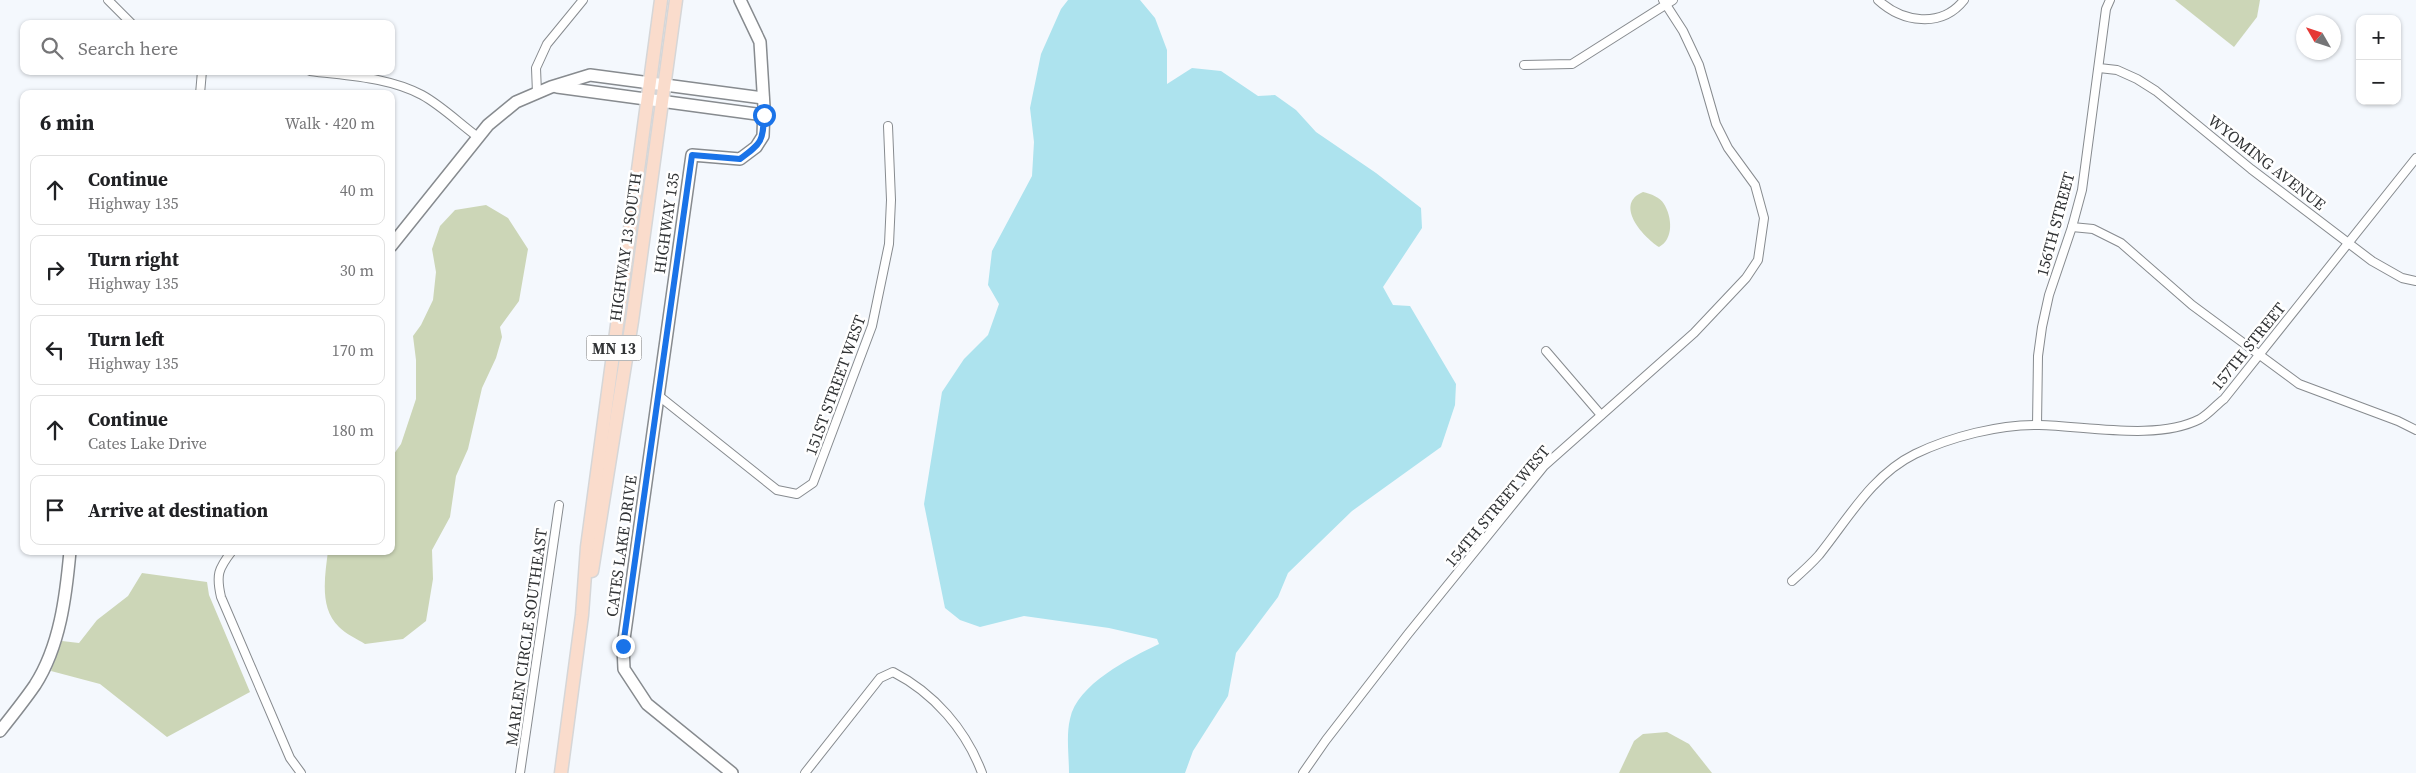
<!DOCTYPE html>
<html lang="en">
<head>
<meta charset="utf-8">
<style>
	:root { --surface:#fff; --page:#f2f2f2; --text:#202124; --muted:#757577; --line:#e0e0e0 }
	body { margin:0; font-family:"Source Serif 4",serif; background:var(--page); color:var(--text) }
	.controls { position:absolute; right:15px; top:15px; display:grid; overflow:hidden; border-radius:10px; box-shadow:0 1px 4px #0004 }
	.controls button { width:45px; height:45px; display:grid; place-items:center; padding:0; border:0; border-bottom:1px solid var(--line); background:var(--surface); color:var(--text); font:25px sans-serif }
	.compass { position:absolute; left:2296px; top:15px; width:45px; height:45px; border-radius:50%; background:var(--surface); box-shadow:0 1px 4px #0004; rotate:309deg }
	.stop { position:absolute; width:15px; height:15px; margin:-11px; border:4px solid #1a73e8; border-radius:50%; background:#fff }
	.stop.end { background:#1a73e8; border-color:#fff; box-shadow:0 1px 5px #0008 }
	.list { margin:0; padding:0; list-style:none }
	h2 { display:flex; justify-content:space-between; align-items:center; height:65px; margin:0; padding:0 20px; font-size:21px }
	h2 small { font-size:16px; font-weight:400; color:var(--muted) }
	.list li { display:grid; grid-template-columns:32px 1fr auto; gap:15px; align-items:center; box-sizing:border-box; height:70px; margin:0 10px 10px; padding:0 10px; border:1px solid var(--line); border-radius:10px }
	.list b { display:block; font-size:19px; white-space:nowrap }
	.list p { margin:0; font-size:16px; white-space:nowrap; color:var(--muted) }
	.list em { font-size:16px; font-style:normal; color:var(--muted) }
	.icon { flex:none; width:28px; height:28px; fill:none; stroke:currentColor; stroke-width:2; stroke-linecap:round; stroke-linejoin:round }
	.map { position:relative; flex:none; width:2416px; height:773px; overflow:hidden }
	.search { position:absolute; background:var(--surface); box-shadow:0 1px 4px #0004; left:20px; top:20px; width:375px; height:55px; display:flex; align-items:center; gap:12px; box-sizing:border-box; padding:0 18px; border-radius:10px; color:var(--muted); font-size:19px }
	.panel { position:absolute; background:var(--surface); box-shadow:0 1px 4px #0004; left:20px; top:90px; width:375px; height:465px; border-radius:10px }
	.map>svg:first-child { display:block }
	.green { fill:#ccd6b7 }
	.water { fill:#ade3ee }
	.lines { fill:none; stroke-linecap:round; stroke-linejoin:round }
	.street-casing { stroke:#878b8f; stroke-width:10 }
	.secondary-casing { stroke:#878b8f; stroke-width:14 }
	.primary-casing { stroke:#d6d6d7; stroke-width:15 }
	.street { stroke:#fff; stroke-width:8 }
	.secondary { stroke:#fff; stroke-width:11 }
	.primary { stroke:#fadccc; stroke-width:12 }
	.route { stroke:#1a73e8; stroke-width:6 }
	.labels { text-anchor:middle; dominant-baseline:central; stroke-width:5; stroke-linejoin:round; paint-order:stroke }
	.shield { fill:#fff; stroke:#6f7072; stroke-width:1 }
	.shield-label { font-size:15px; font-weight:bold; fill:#313335 }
	.street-label { font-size:16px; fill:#313335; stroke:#fff }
</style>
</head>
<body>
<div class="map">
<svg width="2416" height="773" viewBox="0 0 2416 773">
	<rect width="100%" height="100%" fill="#f4f8fd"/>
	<g class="green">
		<path d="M2175 0H2260L2257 17 2234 47Z"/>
		<path d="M1643 192C1651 194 1660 197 1664 204 1672 217 1674 239 1659 247 1642 236 1614 204 1643 192Z"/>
		<path d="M486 205 508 218 528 249 519 301 500 327 502 337 496 358 482 388 468 449 456 476 450 517 432 550 433 579 426 621 403 639 365 644C357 639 346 634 339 627 319 608 325 576 328 551H391V458L401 444 416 399V360L413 336 421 325 433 300 436 272 432 249 440 226 455 210Z"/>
		<path d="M142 573 207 582 209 595 250 692 167 737 100 684 51 671 62 641 79 643 97 620 128 596Z"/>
		<path d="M1667 732 1689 744 1712 773H1619L1634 741 1643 734Z"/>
	</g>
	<path class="water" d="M1068 0H1140L1155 18 1167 50V84L1192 68 1221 71 1258 96 1275 95 1296 110 1316 132 1376 173 1421 208 1422 228 1383 287 1393 305 1410 306 1456 384 1455 405 1441 447 1352 511 1288 573 1278 597 1236 653 1228 696 1193 751 1185 773H1069C1069 756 1066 735 1070 719 1077 684 1130 658 1159 644L1157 639 1109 628 1024 616 980 627 960 620 945 608 924 504 942 392 964 359 988 335 999 304 988 285 992 251 1032 176 1034 142 1030 108 1041 54 1061 9Z"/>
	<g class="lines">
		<g class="street-casing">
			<g id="street">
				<path d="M108 0 132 24"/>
				<path d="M1878 0C1902 22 1941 29 1964 0"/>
				<path d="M1524 65 1572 64 1673 0"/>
				<path d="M2099 68 2117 70 2137 79 2156 91 2251 169 2372 261 2402 278 2416 281"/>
				<path d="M310 71C348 76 388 77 422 95 442 106 460 124 478 137"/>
				<path d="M537 93 536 68 547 44 583 0"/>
				<path d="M200 94 202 71"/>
				<path d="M2072 227 2093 229 2121 243 2192 305 2299 384 2398 421 2416 430"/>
				<path d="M1546 351 1601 415"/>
				<path d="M659 396 777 490 797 494 813 483 872 326 889 244 891 200 888 126"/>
				<path d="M2037 425 2038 356 2042 327 2049 295 2072 227 2082 190 2106 9 2110 0"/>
				<path d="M232 551C218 569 216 575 221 597L290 758 301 773"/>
				<path d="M1792 581C1801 573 1811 564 1819 555 1848 519 1872 475 1915 454 1950 437 2000 424 2039 425 2088 426 2157 441 2200 419 2209 414 2216 405 2224 399L2416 158"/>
				<path d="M520 773 559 505"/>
				<path d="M805 773 880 678 893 672C934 693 966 730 982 773"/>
				<path d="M1303 773 1326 740 1408 634 1544 466 1694 333 1746 278 1758 260 1764 218 1755 185 1728 148 1716 124 1699 65 1683 31 1663 0"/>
			</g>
		</g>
		<g class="secondary-casing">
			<g id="secondary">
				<path d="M557 87 764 115"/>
				<path d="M391 246 488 125 516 102 551 87 590 75 763 98"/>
				<path d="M0 731C12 716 24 701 35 685 60 646 66 596 70 551"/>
				<path d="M732 773 647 704 624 669 623 646 692 155 740 159 756 147 763 136 764 107 760 42 740 0"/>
			</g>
		</g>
		<g class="primary-casing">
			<g id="primary">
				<path d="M592 571 632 321 676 0"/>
				<path d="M561 773 582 615 587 547 661 0"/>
			</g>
		</g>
		<use href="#street" class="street"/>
		<use href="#secondary" class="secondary"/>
		<use href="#primary" class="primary"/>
	</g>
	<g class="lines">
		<path class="route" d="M623 646 692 155 740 159C762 143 763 141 764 115"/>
	</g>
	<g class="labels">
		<rect class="shield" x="586.5" y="335.5" width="55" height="25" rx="4"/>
		<g class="shield-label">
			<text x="614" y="348">MN 13</text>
		</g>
		<g class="street-label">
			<text transform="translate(2267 162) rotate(38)">WYOMING AVENUE</text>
			<text transform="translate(666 223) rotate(-82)">HIGHWAY 135</text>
			<text transform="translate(2055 224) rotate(-75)">156TH STREET</text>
			<text transform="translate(625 247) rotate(-82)">HIGHWAY 13 SOUTH</text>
			<text transform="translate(2248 346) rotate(-51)">157TH STREET</text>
			<text transform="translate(835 385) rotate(-70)">151ST STREET WEST</text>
			<text transform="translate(1497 506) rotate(-50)">154TH STREET WEST</text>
			<text transform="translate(621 546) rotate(-82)">CATES LAKE DRIVE</text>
			<text transform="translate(526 637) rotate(-82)">MARLEN CIRCLE SOUTHEAST</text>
		</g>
	</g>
</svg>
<div class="controls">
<button>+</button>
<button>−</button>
</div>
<svg class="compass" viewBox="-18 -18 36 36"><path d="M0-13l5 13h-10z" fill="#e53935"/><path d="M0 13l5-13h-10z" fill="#757577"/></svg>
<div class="stop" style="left:764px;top:115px"></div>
<div class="stop end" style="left:623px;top:646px"></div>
<div class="search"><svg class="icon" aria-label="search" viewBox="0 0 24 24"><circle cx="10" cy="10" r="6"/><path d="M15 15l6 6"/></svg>Search here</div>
<section class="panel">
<h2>6 min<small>Walk · 420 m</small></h2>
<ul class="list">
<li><svg class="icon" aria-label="ahead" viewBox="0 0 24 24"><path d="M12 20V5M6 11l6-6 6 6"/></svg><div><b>Continue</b><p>Highway 135</p></div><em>40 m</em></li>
<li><svg class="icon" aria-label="right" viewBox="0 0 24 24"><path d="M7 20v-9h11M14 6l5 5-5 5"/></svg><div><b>Turn right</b><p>Highway 135</p></div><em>30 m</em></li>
<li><svg class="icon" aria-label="left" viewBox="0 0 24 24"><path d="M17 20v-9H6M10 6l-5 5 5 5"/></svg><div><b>Turn left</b><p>Highway 135</p></div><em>170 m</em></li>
<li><svg class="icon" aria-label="ahead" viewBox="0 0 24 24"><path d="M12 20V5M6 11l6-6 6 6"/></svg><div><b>Continue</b><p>Cates Lake Drive</p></div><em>180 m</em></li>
<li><svg class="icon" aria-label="arrive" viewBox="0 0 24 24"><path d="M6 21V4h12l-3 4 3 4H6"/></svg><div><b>Arrive at destination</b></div></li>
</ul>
</section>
</div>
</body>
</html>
